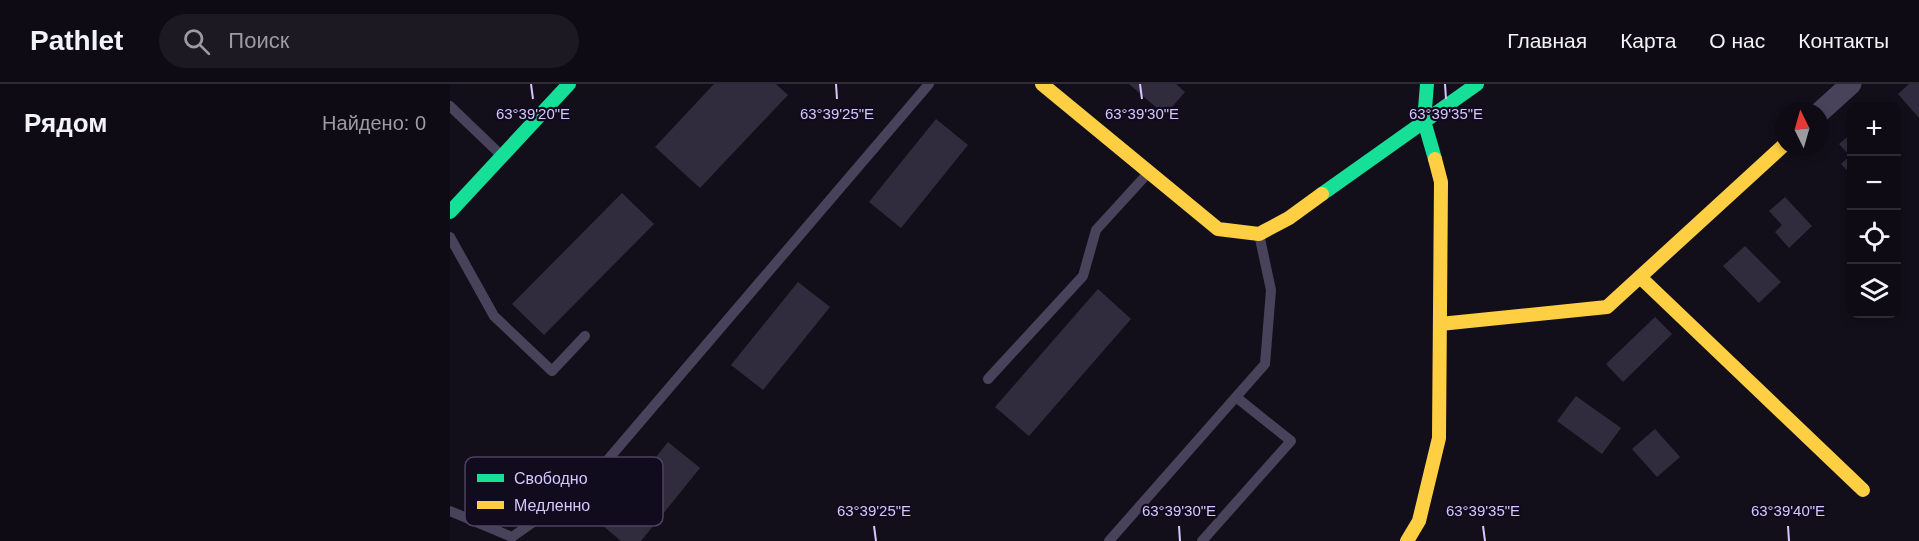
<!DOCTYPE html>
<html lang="ru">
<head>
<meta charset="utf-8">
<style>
	:root { --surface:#0e0b14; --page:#1c1922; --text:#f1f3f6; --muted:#9b9ba0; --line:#2e2b34 }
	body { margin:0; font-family:Arial,sans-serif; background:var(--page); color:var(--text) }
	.controls { position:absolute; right:18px; top:18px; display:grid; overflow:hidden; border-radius:12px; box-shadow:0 3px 9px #0003 }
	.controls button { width:54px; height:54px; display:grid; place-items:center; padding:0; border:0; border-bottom:2px solid var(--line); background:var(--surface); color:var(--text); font:30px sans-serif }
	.compass { position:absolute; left:1325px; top:18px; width:54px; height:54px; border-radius:50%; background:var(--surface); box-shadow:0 3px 9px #0003; rotate:355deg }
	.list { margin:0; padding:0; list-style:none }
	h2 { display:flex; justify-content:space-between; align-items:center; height:78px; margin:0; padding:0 24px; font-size:26px }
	h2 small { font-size:20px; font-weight:400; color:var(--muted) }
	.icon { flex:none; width:33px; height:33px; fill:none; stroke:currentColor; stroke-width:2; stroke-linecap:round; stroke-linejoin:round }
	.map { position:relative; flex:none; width:1469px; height:457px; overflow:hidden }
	header { display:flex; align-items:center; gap:36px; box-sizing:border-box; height:84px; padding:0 30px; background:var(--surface); border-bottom:2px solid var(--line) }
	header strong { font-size:28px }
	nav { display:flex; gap:33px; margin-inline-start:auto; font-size:21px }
	.search { width:420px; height:54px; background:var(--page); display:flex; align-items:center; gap:15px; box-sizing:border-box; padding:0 21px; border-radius:33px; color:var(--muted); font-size:22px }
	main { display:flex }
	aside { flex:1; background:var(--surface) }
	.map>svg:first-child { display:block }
	.building { fill:#312c3d }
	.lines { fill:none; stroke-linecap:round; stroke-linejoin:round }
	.lane { stroke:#48435b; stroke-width:10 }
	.street { stroke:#48435b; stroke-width:21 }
	.fast { stroke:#16e098; stroke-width:14 }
	.slow { stroke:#ffcf43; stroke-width:14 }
	.ticks { fill:none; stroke:#d7c7ff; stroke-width:2 }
	.key { fill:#110b1e; stroke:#4c4362; stroke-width:1.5 }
	.key-label { font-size:16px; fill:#d7c7ff }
	.ticks-label { font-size:15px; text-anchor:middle; fill:#d7c7ff; stroke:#110b1e; stroke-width:4.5; stroke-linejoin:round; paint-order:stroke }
</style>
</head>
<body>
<header>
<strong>Pathlet</strong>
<div class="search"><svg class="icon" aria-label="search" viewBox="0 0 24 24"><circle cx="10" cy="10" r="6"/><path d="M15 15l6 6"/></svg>Поиск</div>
<nav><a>Главная</a><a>Карта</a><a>О нас</a><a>Контакты</a></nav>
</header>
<main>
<aside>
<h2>Рядом<small>Найдено: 0</small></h2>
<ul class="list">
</ul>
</aside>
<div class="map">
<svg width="1469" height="457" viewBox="0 0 1469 457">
	<rect width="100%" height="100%" fill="#120f1a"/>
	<g class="building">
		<path d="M264 0H326L338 11 250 104 205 63Z"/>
		<path d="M679 0H726L735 8 715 31Z"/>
		<path d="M1459 0H1469V34L1448 10Z"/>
		<path d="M486 35 518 61 451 144 419 118Z"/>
		<path d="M1402 49V91L1391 80 1400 72 1389 60Z"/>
		<path d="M172 109 204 140 94 251 62 220Z"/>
		<path d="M1335 113 1362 142 1339 164 1325 148 1332 141 1319 127Z"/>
		<path d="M1295 162 1331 198 1309 219 1273 182Z"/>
		<path d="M348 198 380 223 313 306 281 281Z"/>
		<path d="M648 205 681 235 579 352 545 323Z"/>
		<path d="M1205 233 1222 250 1173 298 1156 280Z"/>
		<path d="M1126 312 1171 344 1152 370 1107 337Z"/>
		<path d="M1205 345 1230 373 1207 393 1182 365Z"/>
		<path d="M218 358 250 384 191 457H171L152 441Z"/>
	</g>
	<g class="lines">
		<g class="lane">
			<path d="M0 22 50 70"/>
			<path d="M0 153 44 232 102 287 135 252"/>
			<path d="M538 295 633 192 646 146 699 88"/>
			<path d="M0 427 62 453 137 400 479 0"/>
			<path d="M659 457 815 280 821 206 809 150"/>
			<path d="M752 457 841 357 786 313"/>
		</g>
		<path class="street" d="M1370 28 1401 0"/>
		<g class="fast">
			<path d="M977 0 974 37 985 75"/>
			<path d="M872 110 1027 0"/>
			<path d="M0 128 119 0"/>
		</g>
		<g class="slow">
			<path d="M592 0 768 145 809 150 839 134 872 110"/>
			<path d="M1190 193 1413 406"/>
			<path d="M990 240 1157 223 1334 61"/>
			<path d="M957 457 969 437 989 354 991 98 985 75"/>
		</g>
	</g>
	<path class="ticks" d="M81 0 83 15M386 0 387 15M690 0 692 15M995 0 996 15M424 442 426 457M729 442 730 457M1033 442 1035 457M1338 442 1339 457"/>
	<rect x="15" y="373" width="198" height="69" rx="9" class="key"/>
	<rect x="27" y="390" width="27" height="8" fill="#16e098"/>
	<rect x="27" y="417" width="27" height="8" fill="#ffcf43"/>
	<g class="key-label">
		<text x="64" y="400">Свободно</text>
		<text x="64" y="427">Медленно</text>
	</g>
	<g class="ticks-label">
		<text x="83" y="35">63°39'20"E</text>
		<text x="387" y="35">63°39'25"E</text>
		<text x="692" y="35">63°39'30"E</text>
		<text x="996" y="35">63°39'35"E</text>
		<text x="424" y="432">63°39'25"E</text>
		<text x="729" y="432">63°39'30"E</text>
		<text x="1033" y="432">63°39'35"E</text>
		<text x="1338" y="432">63°39'40"E</text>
	</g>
</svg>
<div class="controls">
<button>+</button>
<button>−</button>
<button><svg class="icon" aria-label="locate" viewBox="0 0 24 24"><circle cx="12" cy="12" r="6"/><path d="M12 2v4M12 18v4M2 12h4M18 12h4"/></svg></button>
<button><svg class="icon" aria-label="layers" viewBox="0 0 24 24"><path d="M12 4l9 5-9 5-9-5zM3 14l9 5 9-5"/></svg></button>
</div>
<svg class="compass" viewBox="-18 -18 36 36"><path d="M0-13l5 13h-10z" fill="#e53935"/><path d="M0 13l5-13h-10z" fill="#9b9ba0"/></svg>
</div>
</main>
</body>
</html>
